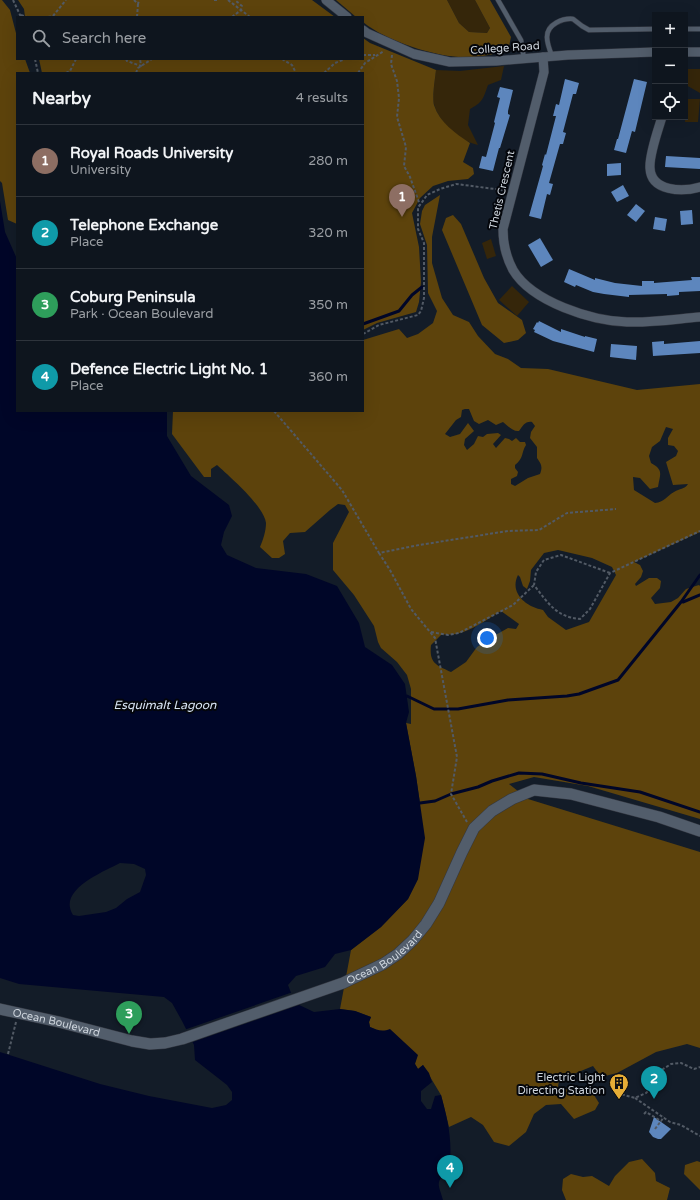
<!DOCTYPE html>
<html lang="en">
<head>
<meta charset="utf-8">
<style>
	:root { --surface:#0e151e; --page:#171e27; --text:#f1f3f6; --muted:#9b9fa4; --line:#2e343c; --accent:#d93025 }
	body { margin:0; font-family:"Varela Round",sans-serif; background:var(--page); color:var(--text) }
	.controls { position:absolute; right:12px; top:12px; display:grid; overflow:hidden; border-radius:0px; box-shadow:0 4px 16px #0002 }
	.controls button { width:36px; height:36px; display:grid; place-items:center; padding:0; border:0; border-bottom:1px solid var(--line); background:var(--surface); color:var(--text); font:20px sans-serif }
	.you { position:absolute; left:487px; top:638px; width:14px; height:14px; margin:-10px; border:3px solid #fff; border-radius:50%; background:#1a73e8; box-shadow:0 0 0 6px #1a73e833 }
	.badge { display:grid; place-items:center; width:26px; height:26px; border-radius:50%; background:var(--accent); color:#fff; font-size:13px; font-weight:700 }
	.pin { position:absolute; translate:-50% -33px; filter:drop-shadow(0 1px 2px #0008) }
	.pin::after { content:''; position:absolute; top:21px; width:14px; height:12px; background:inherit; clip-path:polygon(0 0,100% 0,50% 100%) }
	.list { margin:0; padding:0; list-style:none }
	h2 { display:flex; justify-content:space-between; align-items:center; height:52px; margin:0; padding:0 16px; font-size:17px }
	h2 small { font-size:13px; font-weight:400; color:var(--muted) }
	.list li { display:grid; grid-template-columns:26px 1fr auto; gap:12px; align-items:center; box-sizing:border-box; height:72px; padding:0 16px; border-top:1px solid var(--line) }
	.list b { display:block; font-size:15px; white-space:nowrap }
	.list p { margin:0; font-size:13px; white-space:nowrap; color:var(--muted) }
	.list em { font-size:13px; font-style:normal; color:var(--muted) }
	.icon { flex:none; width:22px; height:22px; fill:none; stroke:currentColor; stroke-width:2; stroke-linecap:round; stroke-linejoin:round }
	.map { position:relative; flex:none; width:700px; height:1200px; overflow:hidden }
	.search { position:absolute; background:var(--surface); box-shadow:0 4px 16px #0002; left:16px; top:16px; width:348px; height:44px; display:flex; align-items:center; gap:10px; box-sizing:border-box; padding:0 14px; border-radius:0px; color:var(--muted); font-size:15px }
	.panel { position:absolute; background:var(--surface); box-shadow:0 4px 16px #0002; left:16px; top:72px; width:348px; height:340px; border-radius:0px }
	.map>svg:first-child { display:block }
	.green { fill:#35260a }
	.forest { fill:#5d430c; fill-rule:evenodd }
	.water { fill:#000628; fill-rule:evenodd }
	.pier { fill:#131c28 }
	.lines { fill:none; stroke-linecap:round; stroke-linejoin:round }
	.stream { stroke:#000628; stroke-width:3 }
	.building { fill:#5d86bd }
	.service-casing { stroke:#333741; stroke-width:5.5 }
	.minor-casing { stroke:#333741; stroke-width:10 }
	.tertiary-casing { stroke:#333741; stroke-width:12 }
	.path { stroke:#525a65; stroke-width:2; stroke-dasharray:3 2; stroke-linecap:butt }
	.service { stroke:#525d6b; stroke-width:4.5 }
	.minor { stroke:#525d6b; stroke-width:9 }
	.tertiary { stroke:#525d6b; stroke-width:11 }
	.labels { text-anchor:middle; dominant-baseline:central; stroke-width:4; stroke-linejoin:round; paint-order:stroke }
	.street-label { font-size:11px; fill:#cdd4dc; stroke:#04060b }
	.poi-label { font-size:11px; fill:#cdd4dc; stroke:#04060b; text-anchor:end }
	.water-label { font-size:12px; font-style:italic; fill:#d8e4f4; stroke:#04060b }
</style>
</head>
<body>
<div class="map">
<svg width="700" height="1200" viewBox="0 0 700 1200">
	<rect width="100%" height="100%" fill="#131c28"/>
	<g class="green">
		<path d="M447 0H475L490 28 487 33 469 32 459 23Z"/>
		<path d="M504 66 501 80 488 85C483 99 483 102 470 109L468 125 478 145C459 141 439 123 434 104 432 98 435 78 436 70L460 71Z"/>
		<path d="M686 69H700V93L686 85Z"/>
		<path d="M686 99H700L698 122H685Z"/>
		<path d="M491 239 496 256 487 259 482 243Z"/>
		<path d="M512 286 529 302 517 316 499 300Z"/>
	</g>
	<g class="forest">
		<path d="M0 0H2L10 10 17 37V59H25L30 73H17V175L16 178 17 183V224L8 220 2 183 0 181Z"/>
		<path d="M18 0H312L335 17H25L24 9Z"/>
		<path d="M336 0H447L459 23 469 32 487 33 490 28 475 0H490L511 37 508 51C497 53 485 56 474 57 443 60 387 42 363 22V17H356Z"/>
		<path d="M363 38 370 43 436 70C435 79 432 97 434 105 440 123 455 133 470 143L463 162 473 168 474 174 468 179 448 181 433 186 420 198 412 213 419 247 421 282 419 302 416 312 377 323 363 330V73H42L39 59H363Z"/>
		<path d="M440 195 432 237V263L442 298 453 315 469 322 478 336 495 354 508 359 521 368 548 369 637 390 700 384V532L634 562 640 565 643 571 641 577 635 584 636 586 649 578H657L661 581 660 588 651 598 655 604 671 602 678 598 686 589 699 585 700 586V819L588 786 534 777 509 784 528 799 700 852V1048L687 1044 656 1052 617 1073 601 1077 593 1066 559 1080 558 1087 594 1095 599 1103 595 1110 574 1119 561 1104 546 1105 534 1114 526 1132 509 1146 494 1142 483 1125 471 1117 449 1127 441 1095 423 1065 418 1069 415 1064 385 1031H378L370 1027 369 1022 371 1017 355 1011 340 1009 351 950 381 927 408 899 418 879 420 803 416 776 406 723 411 724V689L407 675 397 662 381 648 378 642 374 626 354 595 333 570V543L349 512 345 505 338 504 330 510 305 532 290 533 283 541 285 554 279 558H272L260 547C263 540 266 531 266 523 264 506 229 476 217 465L211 469V477H204L172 434 173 411H363V340L399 329 407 338 418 334 433 323 437 311 428 293 427 245 420 224 422 211 425 205ZM465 409H469L474 421 479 424 488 420 496 425 503 422C508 426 513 432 519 431 523 426 525 421 532 422L535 426 531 432 530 438 537 447V458C541 464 543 466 540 474L528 478 515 486 511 484V479L517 476 518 472 515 468V465C524 458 521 453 526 445L525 442H520L516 438 512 441 509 439 505 438 496 448 493 444 501 435 498 433 487 434 483 437 478 436 474 444 467 450 464 445 465 439 474 431 468 423 460 434 450 437 445 434 456 420 461 417 462 410ZM666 427 673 429 668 438V445L674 446 678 451 676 456 666 462 673 485 688 484C684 490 680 488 674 492 667 496 664 502 655 503L634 490 633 477 640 478 650 489 658 487C660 474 664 470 651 463L649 456 652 447 660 441ZM558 550 592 558 612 567 616 575 589 622 566 630 548 617 543 610C526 607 509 593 518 575L520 577 523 586 527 589 530 581 531 570 544 553ZM501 611 519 624 516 629 508 628 492 637 477 647 466 662 451 672C436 665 429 663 431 645L442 634C463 638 484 621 501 611Z"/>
		<path d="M453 215 461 224 484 278 498 303 522 320 526 333 518 340 504 343 482 325 442 230 446 218Z"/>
		<path d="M642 1159 655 1173 656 1181 670 1188 667 1200H566L562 1190 563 1179 571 1174 583 1177 592 1176 609 1186 615 1176 629 1162Z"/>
		<path d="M697 1161 700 1162V1190L684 1174 685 1165Z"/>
	</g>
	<path class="water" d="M0 201 5 232 17 259V411H167V436L191 476 229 505 232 516 224 532 221 545 227 555 256 568 306 574 337 586 359 623 365 647 392 665 405 684 409 712 406 723 416 776 425 838 418 879 408 899 381 927 351 950 335 954 325 967 296 976 288 985 295 1003 314 1012 340 1009 355 1011 371 1017 369 1022 370 1027C377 1030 382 1032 390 1029L418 1055 415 1064 418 1069 423 1065 429 1073 432 1082 421 1091V1101L427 1109H431L435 1096 441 1095C448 1120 454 1146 448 1172 434 1182 439 1185 443 1200H0V1052L100 1084 149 1096 212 1108 226 1105 232 1100V1092L227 1085 195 1060 194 1045 182 1021 172 1003 164 997 19 984 0 978ZM120 863 134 864 145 869 146 875 140 892 127 899 116 908 106 912 79 916 73 915C57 890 103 872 120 863Z"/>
	<path class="pier" d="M293 992 296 1001 302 1004 190 1043 184 1030Z"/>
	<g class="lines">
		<g class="stream">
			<path d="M363 324 399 311 412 295 422 287"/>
			<path d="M683 602 700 595"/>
			<path d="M407 696 434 709H458L508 700 567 696 579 694 618 680 681 602 700 575"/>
			<path d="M420 803 435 801 451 794 478 787 492 781 519 773 542 774 581 783 640 792 700 812"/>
		</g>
	</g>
	<g class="building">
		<path d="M565 79 579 83 576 94H573L563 132 566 133 563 144H560L549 183 553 184 550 195 547 194 541 219 529 216 543 166 542 165 545 154 546 155 556 116H553L556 104 559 105Z"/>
		<path d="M634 79 647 82 635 132 632 131 626 153 614 150 617 139H618Z"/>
		<path d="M500 87 513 90 508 111V114L510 115 500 148H499L493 171 479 168 482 156 486 157 495 123 494 122 500 98 497 97Z"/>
		<path d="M666 156 700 158V169L665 167Z"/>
		<path d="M621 163V175L607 176V164Z"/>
		<path d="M623 185 629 196 617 202 611 192Z"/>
		<path d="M636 204 645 211 636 222 627 215Z"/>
		<path d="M692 210 693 224 681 225 680 211Z"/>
		<path d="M655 217 667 219 665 231 653 229Z"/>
		<path d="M540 238 553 260 541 267 528 245Z"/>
		<path d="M569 269 595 280V278L615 283 642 286V281H654V283L692 280 691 277H700V291L679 292V295L667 296V294L629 295V297L604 294 593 292 576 285 575 287 564 282Z"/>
		<path d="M539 321 561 332V329L585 337V336L597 339 594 352 553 341 534 332 535 330 533 329 537 322 538 323Z"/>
		<path d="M664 341V344L700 341V353L653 356 652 342Z"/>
		<path d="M611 344 637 346 636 360 610 357Z"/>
		<path d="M654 1117 671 1129 661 1139H658L653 1137 649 1132Z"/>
	</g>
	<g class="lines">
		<g class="service-casing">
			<g id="service">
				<path d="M498 0 521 40 524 59"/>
				<path d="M685 29H700"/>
				<path d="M552 56C550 51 547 43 547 37 547 24 563 18 573 19L582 26 589 30 655 29"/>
			</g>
		</g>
		<g class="minor-casing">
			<g id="minor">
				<path d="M326 0 347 17"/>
				<path d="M363 30 367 33 414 54 450 62 496 61 568 55 655 52"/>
				<path d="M685 52H700"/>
				<path d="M543 57 544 72 503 229C503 244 506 257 513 270 532 302 592 321 627 322 651 323 676 319 700 317"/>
				<path d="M662 117C658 130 649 155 650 168 651 192 683 192 700 187"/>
			</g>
		</g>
		<g class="tertiary-casing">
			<g id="tertiary">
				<path id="s1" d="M0 1009 59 1022 132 1041 150 1044 165 1043 182 1039 343 983 383 964 398 954 413 940 426 924 439 903 462 852 474 828 492 811 512 799 534 790 571 794 659 817 700 831"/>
			</g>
		</g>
		<g class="path">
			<path d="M13 0 21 17"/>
			<path d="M134 0 138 4 139 0"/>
			<path d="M214 0H217"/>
			<path d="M228 0 250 17"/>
			<path d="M21 15 27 17"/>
			<path d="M48 17 53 16 66 0"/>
			<path d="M137 17 138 4"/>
			<path d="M232 17 241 10 242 6 235 0"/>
			<path d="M363 55H375"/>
			<path d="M392 55 391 64 397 81 399 98 397 117 406 147 404 166 410 177 420 205"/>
			<path d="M35 59 38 73"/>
			<path d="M126 59 127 61 141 66 140 59"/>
			<path d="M282 59 292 65 296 73"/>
			<path d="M66 73 70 71 76 59"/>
			<path d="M136 73 138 68 152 59"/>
			<path d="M324 73 335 63 345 59"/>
			<path d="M358 73 365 63 384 51"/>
			<path d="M363 334 379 325 418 315 421 311 424 298V243L418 229V207L420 205 427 195 440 189 456 184 503 190"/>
			<path d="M274 411 342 490 379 553 419 545 508 531 539 530 567 513 616 509"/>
			<path d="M379 553 390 570 411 609 435 638 457 757 451 794 467 822"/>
			<path d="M610 573 561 555 544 560 536 572 534 585C548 603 556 617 580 619L590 609 610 573 700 531"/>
			<path d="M431 632 448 635 459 633 513 605 534 585"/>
			<path d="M8 1054 16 1022"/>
			<path d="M617 1093 635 1098 646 1093 654 1085 656 1076 660 1071 671 1064 681 1063 694 1069 700 1067"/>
			<path d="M635 1098 670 1122 681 1125 700 1136"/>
			<path d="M644 1114 646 1112 661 1121 664 1117"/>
			<path d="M655 1129 661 1121"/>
		</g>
		<use href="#service" class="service"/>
		<use href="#minor" class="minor"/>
		<use href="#tertiary" class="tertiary"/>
	</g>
	<defs>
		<g id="building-pin" transform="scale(1)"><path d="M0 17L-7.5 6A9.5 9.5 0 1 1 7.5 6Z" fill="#e6ad36" stroke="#04060b"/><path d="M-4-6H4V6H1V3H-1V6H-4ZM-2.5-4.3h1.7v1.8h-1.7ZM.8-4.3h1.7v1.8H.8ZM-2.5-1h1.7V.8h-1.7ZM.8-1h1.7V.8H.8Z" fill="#111"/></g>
	</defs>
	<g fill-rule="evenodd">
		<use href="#building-pin" x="619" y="1083"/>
	</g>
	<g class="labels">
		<g class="street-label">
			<text transform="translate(505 48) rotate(-4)">College Road</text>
			<text transform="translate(502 190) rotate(-77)">Thetis Crescent</text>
			<text stroke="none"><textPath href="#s1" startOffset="406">Ocean Boulevard</textPath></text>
			<text stroke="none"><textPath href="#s1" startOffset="58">Ocean Boulevard</textPath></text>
		</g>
		<g class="poi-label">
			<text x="605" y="1077">Electric Light<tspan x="605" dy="13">Directing Station</tspan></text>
		</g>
		<g class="water-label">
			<text x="165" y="705">Esquimalt Lagoon</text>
		</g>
	</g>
</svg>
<div class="controls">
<button>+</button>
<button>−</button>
<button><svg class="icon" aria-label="locate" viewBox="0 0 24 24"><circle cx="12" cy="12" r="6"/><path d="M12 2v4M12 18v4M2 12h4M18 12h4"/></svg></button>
</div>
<div class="you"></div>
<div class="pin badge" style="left:402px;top:217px;background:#8d6e63">1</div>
<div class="pin badge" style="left:654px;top:1099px;background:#0f9aa8">2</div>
<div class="pin badge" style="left:129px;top:1034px;background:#2e9e5b">3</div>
<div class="pin badge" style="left:450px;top:1188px;background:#0f9aa8">4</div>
<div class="search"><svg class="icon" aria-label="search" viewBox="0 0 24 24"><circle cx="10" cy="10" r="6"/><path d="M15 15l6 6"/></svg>Search here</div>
<section class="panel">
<h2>Nearby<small>4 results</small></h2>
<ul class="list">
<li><span class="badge" style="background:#8d6e63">1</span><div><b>Royal Roads University</b><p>University</p></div><em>280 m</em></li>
<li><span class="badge" style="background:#0f9aa8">2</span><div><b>Telephone Exchange</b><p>Place</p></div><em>320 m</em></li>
<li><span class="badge" style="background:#2e9e5b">3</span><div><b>Coburg Peninsula</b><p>Park · Ocean Boulevard</p></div><em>350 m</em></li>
<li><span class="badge" style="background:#0f9aa8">4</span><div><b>Defence Electric Light No. 1</b><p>Place</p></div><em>360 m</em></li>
</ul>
</section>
</div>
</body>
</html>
